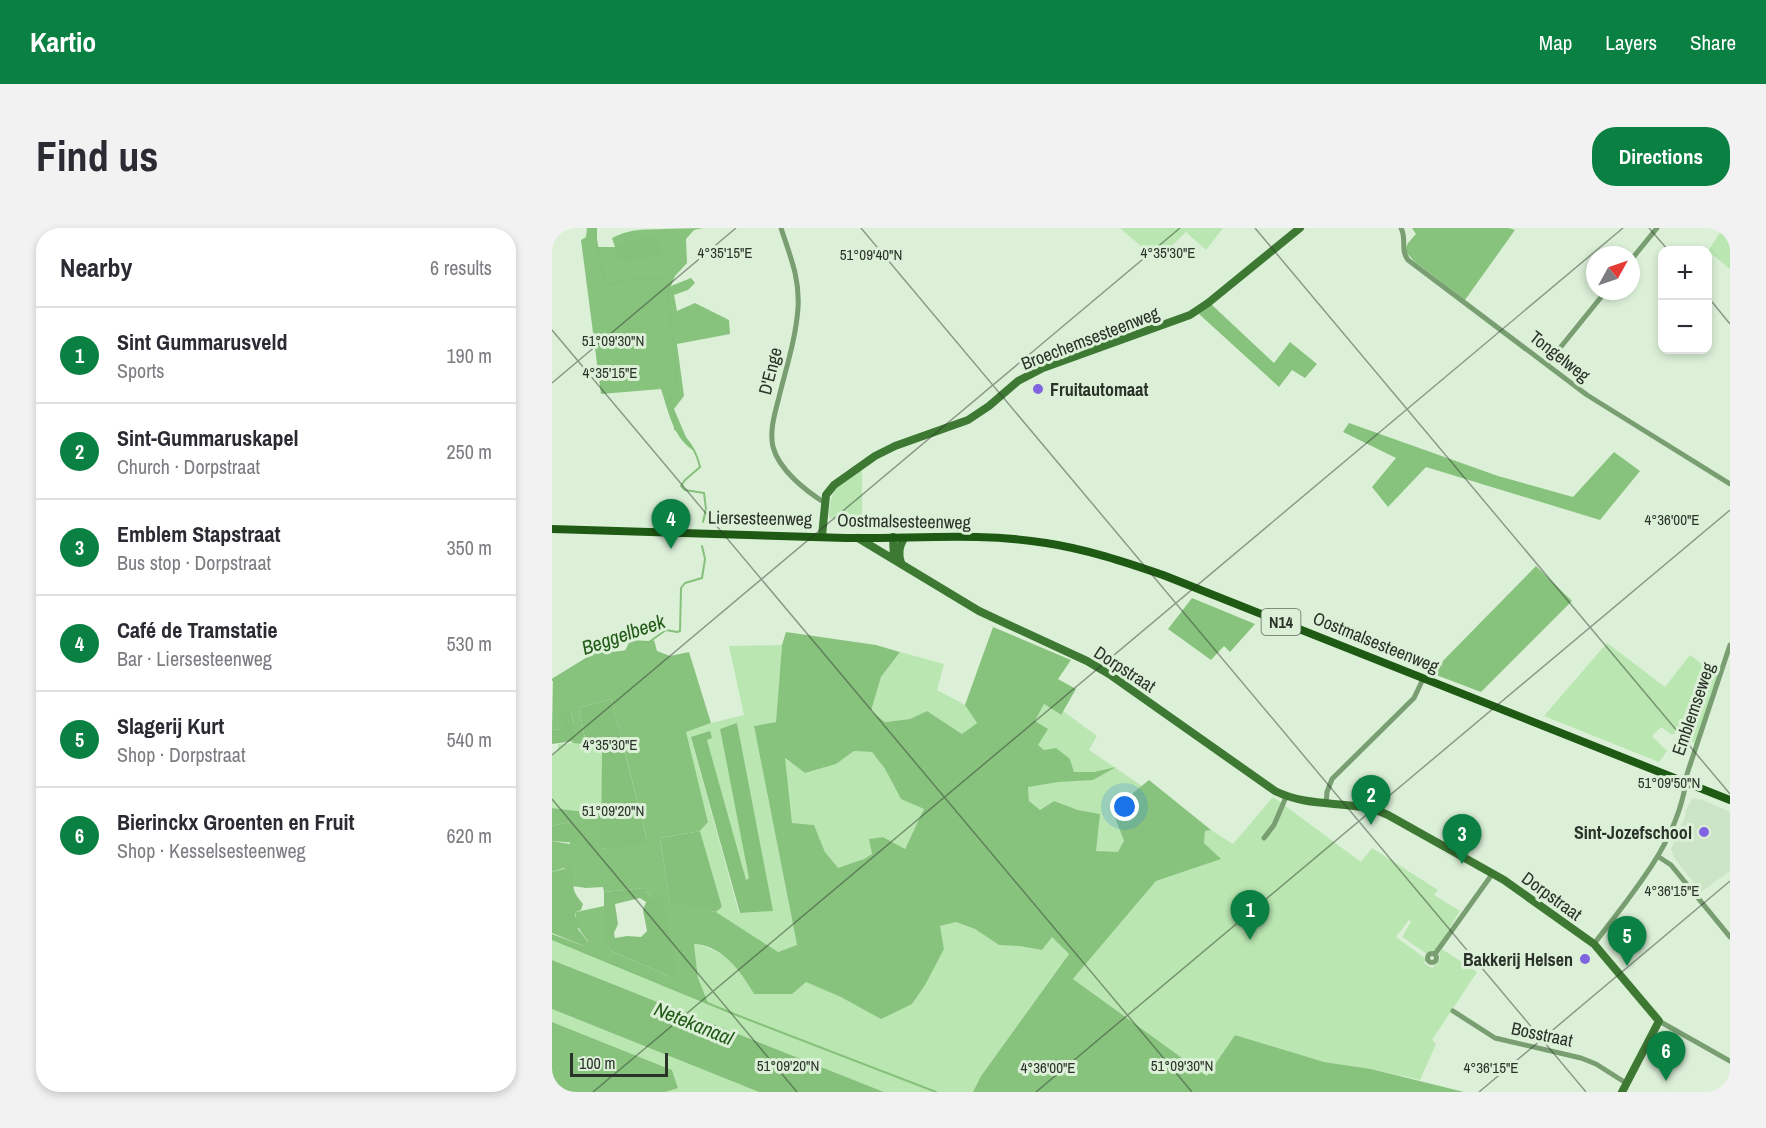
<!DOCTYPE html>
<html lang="en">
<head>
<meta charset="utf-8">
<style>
	:root { --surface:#fff; --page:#f2f2f3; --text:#2b2b33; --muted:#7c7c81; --line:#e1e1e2; --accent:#0b8043 }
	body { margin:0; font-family:"Archivo Narrow",sans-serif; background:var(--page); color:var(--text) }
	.controls { position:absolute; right:18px; top:18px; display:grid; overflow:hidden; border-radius:12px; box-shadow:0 3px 9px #0003 }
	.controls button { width:54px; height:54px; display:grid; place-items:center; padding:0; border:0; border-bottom:2px solid var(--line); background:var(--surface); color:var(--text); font:30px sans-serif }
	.compass { position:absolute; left:1034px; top:18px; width:54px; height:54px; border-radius:50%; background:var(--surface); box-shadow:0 3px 9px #0003; rotate:50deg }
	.scale { position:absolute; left:18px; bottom:15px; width:98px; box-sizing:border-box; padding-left:6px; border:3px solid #2a3229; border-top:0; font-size:16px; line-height:21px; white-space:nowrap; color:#2a3229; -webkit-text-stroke:4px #dcf0d8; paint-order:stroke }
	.you { position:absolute; left:573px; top:579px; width:21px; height:21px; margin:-15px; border:4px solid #fff; border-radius:50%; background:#1a73e8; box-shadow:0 0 0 9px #1a73e833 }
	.badge { display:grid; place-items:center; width:39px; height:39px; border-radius:50%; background:var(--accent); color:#fff; font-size:20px; font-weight:700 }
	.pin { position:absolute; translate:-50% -50px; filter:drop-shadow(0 2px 3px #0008) }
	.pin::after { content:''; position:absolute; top:32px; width:21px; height:18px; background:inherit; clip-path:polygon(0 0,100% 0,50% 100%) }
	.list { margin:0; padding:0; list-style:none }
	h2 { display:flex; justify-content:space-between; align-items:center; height:78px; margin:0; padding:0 24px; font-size:26px }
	h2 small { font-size:20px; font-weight:400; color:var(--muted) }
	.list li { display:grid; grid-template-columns:39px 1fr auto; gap:18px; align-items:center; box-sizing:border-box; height:96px; padding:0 24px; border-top:2px solid var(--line) }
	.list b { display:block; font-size:22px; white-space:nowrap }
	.list p { margin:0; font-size:20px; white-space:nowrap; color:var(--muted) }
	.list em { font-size:20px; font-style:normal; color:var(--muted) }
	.map { position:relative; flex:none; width:1178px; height:864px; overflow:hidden; border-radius:24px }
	header { display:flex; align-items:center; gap:36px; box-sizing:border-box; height:84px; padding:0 30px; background:var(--accent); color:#fff }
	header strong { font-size:28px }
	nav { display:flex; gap:33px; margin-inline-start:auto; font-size:21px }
	.intro { display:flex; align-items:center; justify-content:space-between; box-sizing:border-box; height:144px; padding:0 36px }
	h1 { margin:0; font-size:42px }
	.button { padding:15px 27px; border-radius:24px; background:var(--accent); color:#fff; font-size:21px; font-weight:700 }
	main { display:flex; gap:36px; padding:0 36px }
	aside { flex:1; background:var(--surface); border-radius:24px; box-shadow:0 3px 9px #0003 }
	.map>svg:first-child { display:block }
	.built { fill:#cce5c7 }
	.green { fill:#b9e6b1; fill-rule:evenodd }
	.forest { fill:#88c37e; fill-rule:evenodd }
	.water { fill:#86c17c; fill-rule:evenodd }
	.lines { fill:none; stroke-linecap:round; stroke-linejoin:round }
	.stream { stroke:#86c17c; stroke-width:2 }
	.street { stroke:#789e71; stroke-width:5 }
	.secondary { stroke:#3e7934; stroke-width:8 }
	.primary { stroke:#1f5a14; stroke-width:8 }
	.ticks { fill:none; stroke:#2a3229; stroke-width:1.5; stroke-opacity:0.45 }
	.poi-dot { fill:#8063de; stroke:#dcf0d8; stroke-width:2 }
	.labels { text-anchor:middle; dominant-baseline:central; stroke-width:6; stroke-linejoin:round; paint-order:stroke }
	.shield { fill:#dcf0d8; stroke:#5f6b5e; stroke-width:1.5 }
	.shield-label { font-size:16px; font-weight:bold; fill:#2a3229 }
	.street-label { font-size:18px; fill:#2a3229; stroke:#dcf0d8 }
	.poi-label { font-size:18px; font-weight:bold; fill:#2a3229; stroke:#dcf0d8; text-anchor:end }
	.water-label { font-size:20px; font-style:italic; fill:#215a17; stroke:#dcf0d8 }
	.ticks-label { font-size:15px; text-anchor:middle; fill:#2a3229; stroke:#dcf0d8; stroke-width:6; stroke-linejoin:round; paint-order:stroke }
</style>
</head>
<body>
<header>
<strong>Kartio</strong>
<nav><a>Map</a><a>Layers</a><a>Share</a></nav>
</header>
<div class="intro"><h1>Find us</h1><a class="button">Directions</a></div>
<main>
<aside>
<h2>Nearby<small>6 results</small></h2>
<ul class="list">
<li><span class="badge">1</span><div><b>Sint Gummarusveld</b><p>Sports</p></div><em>190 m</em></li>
<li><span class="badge">2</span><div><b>Sint-Gummaruskapel</b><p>Church · Dorpstraat</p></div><em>250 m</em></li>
<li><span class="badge">3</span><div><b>Emblem Stapstraat</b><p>Bus stop · Dorpstraat</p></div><em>350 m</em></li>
<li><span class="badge">4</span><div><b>Café de Tramstatie</b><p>Bar · Liersesteenweg</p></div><em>530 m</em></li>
<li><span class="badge">5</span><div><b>Slagerij Kurt</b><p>Shop · Dorpstraat</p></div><em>540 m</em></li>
<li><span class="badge">6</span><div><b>Bierinckx Groenten en Fruit</b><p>Shop · Kesselsesteenweg</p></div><em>620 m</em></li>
</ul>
</aside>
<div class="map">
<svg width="1178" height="864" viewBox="0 0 1178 864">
	<rect width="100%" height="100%" fill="#dcf0d8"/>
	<path class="built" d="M1143 570 1148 572 1149 571 1178 584V643L1149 664 1123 631 1119 621 1134 586 1133 584 1140 571Z"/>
	<g class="green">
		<path d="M568 0H671L654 22 634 4 605 32Z"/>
		<path d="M1171 0H1178V41L1156 23Z"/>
		<path d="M310 240V301C298 301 288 302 281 290H277C277 260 287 256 310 240Z"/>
		<path d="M1055 415 1113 459 1138 427 1165 448 1143 516 1127 502 1120 507 1109 499 1100 508 1115 523 1107 534 992 488Z"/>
		<path d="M230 417 224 494 202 498 245 718 225 724 164 684 170 679 148 603 156 593 133 504 159 495 192 487 177 418ZM185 496 220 683 187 685 139 510 155 512 193 652 198 651 168 501Z"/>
		<path d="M348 424 392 436 385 462 413 477 425 495 410 506 375 483 358 491 333 494 319 483 329 449Z"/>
		<path d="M492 476 508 487 511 483 545 508 537 522 590 558 560 582 572 613 567 624H543L547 586 526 582 502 573 488 582 477 573 476 559 560 540 542 544H522L518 531 492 522 486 517 483 493Z"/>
		<path d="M70 513 72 522 50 525V586L0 580V527L6 522V516Z"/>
		<path d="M302 523 320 524 333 541 349 571 373 581 352 622 331 609 318 611 320 626 312 631 286 641 273 624 262 597 240 595 232 530 253 545 284 536Z"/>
		<path d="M721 569 809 634 820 620 886 662 882 667 908 683 883 724 875 726 850 709 859 694 857 692 844 709 874 731 872 735 880 740 888 732 887 726 890 721 925 744 880 812 884 816 868 852 819 841 772 834 683 807 655 848 521 751 604 653 668 631 652 615 653 603 659 602 681 616Z"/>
		<path d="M404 694 423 701 447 717 467 718 490 722 500 708 517 726 429 848 421 864H332L0 732V711L155 775 146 750 142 716C171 720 188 742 202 766L254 754 289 768 360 776 392 721 387 698Z"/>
		<path d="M0 781 207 864H113L126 859 120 842 0 794Z"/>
	</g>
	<g class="forest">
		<path d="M35 0H45V19H63L60 10C81 0 89 2 112 1 124 1 138 0 151 0L142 2 134 11 135 35 123 48 119 58 139 50 143 55 136 62 122 67 125 83 143 75 177 92 178 106 125 116 132 168 122 181 134 209 143 223C122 213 116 182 109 161L49 166 29 12 34 9Z"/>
		<path d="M860 0H957L963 2 913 72 862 33 853 23 856 15 864 6Z"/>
		<path d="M659 76 722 135 738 114 765 136 753 150 740 142 727 159 647 86Z"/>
		<path d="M797 195 946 248 1021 269 1062 224 1088 243 1048 292 874 239 836 279 820 259 844 230 791 204Z"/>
		<path d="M984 338 1020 373 929 464 879 445Z"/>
		<path d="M640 370 703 396 678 424 672 418 659 432 616 401Z"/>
		<path d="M441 399 519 432 506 451 524 461 509 487 492 476 483 493 496 501 486 517 492 522 504 520 518 531 522 544H542L564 539 541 552 506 554 476 559 477 573 488 582 502 573 526 582 548 586 544 623 566 624 572 613 560 582 597 552 659 602 653 603 652 615 669 631 604 653 521 751 655 848 683 807 772 834 819 841 912 864H421L429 848 517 726 500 709 490 722 467 718 447 717 423 701 404 694 388 698 392 721 373 757 360 776 329 791 289 769 254 754 240 766H202C189 744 170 717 142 716L146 750 156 775 0 711V706L32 718 36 713C29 705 22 695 24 684L52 678 53 717 59 723 119 749 99 670 92 660 52 664 51 659 34 660 20 658 23 648 12 640 0 644V613L18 616V594L0 598V580L50 586V621L95 611 59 471 27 480 34 516 19 515 22 513V496L19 484 10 501 0 502 1 451 42 426C53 424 63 426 74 423L79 413C87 412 94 415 102 412L105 423 118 428 137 424 159 495 134 504 156 594 148 603 108 610 118 674 164 684 226 724 245 717 202 498 224 494 230 417 234 404 324 417 348 424 329 449 319 483 333 494 358 491 375 483 410 506 425 495 413 477ZM302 523 320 524 333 541 349 571 372 581 353 621 331 609 317 611 320 626 312 631 286 640 273 624 262 597 240 595 233 530 253 545 284 536Z"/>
		<path d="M0 794 120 842 126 860 113 864H0Z"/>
	</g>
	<g class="water">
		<path d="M96 9H108L110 27 79 34H68L64 28V19L72 14Z"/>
		<path d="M59 471 70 513 34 516 27 480Z"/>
		<path d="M12 483 19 484 22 496V513L0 516V502L10 501 9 485Z"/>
		<path d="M185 495 221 683 188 685 139 509 158 503 160 510 155 512 194 652 197 650 168 501Z"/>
		<path d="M72 522 95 611 94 616 49 621 50 524Z"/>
		<path d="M18 594 28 607 25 615 0 613V598Z"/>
		<path d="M148 603 170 679 164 684 118 675 108 610Z"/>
		<path d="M19 639 23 648C19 661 23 666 31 676L29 682 24 684 23 688 28 695 26 701 36 714 32 718 0 705V644Z"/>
		<path d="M92 660 99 670 105 667 112 674 124 746 119 749 59 723 52 717V664ZM88 670 94 674 91 682 95 703 89 709 75 708 63 710 62 705 66 696 63 676Z"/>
		<path d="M0 732 332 864H207L0 781Z"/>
	</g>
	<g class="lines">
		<g class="stream">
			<path d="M42 0 50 45 55 56 59 57 70 52 111 50 115 53 126 163 125 171 119 169 117 175 122 187 123 201C137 212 144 222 148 239L133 252 129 258 133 262 152 265 154 281 151 294"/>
			<path d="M0 452 42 426C53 424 63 426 74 423L79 413 97 414 114 402 125 404 128 403 129 360 133 355 150 350 153 331 150 318"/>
			<path d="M0 711 182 786 384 864"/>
		</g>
		<g class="street">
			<path d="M229 0C238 28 248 50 246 80 244 109 235 137 228 165 224 182 217 201 221 219 227 242 254 263 273 275"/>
			<path d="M849 0C855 11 848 22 856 32L1035 167 1178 256"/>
			<path d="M1079 32 1105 0"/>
			<path d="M995 136 1054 63"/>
			<path d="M774 576 775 564 780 551 862 470 871 451"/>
			<path d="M712 610 722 597 734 569"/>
			<path d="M1107 629 1119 637 1178 709"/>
			<path d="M1042 716C1081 664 1128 613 1135 546L1178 417"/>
			<circle cx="880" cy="730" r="4.5"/>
			<path d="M883 726 941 645"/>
			<path d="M901 783 943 810 1029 830 1044 836 1074 855"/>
			<path d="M1107 793 1178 833"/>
		</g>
		<g class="secondary">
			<path d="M270 308 274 267 282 257 323 228 343 218 416 192 437 178 466 153 491 140 638 87 656 75 748 0"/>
			<path d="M341 309 342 331"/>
			<path d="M306 310 427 383 535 433 557 446 723 563C762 582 799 570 836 587L952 652 1042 716 1107 793 1070 864"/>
			<path d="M349 335C346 325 347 319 352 310"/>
		</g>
		<path class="primary" d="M0 301C98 304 196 307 294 310 360 311 428 304 494 315 534 321 573 334 611 347L1178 572"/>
	</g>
	<path class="ticks" d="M309 0 1034 864M703 0 1178 566M1097 0 1116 22M1156 69 1178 96M0 102 640 864M0 155 184 0M0 527 628 0M0 571 245 864M41 864 1071 0M484 864 1178 282M927 864 1178 653"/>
	<g class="poi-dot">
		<circle cx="486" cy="161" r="6"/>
		<circle cx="1152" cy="604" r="6"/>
		<circle cx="1033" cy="731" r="6"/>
	</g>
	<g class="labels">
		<rect class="shield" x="709.5" y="381" width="39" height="26" rx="4.5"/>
		<g class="shield-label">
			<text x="729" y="394">N14</text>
		</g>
		<g class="street-label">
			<text transform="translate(538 110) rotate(-21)">Broechemsesteenweg</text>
			<text transform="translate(1008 128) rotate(38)">Tongelweg</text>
			<text transform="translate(218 143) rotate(-76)">D'Enge</text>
			<text transform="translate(208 290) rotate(1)">Liersesteenweg</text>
			<text transform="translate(352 293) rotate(1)">Oostmalsesteenweg</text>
			<text transform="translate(824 414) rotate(22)">Oostmalsesteenweg</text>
			<text transform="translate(573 441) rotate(33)">Dorpstraat</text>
			<text transform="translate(1141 481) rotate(-71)">Emblemseweg</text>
			<text transform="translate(1000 668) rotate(36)">Dorpstraat</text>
			<text transform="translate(990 806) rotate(12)">Bosstraat</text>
		</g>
		<g class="poi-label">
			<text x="498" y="161" text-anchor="start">Fruitautomaat</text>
			<text x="1140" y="604">Sint-Jozefschool</text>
			<text x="1021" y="731">Bakkerij Helsen</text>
		</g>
		<g class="water-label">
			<text transform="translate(71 406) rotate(-19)">Beggelbeek</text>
			<text transform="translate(142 795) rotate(22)">Netekanaal</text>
		</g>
	</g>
	<g class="ticks-label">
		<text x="173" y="30">4°35'15"E</text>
		<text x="616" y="30">4°35'30"E</text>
		<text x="319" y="32">51°09'40"N</text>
		<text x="61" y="118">51°09'30"N</text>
		<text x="58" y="150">4°35'15"E</text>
		<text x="1120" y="297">4°36'00"E</text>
		<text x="58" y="522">4°35'30"E</text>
		<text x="1117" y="560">51°09'50"N</text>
		<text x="61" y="588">51°09'20"N</text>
		<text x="1120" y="668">4°36'15"E</text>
		<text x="236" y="843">51°09'20"N</text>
		<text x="630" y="843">51°09'30"N</text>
		<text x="496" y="845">4°36'00"E</text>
		<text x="939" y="845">4°36'15"E</text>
	</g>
</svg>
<div class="controls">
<button>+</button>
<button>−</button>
</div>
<svg class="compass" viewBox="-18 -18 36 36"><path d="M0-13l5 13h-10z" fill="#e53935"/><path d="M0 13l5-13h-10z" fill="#7c7c81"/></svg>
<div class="scale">100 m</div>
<div class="you"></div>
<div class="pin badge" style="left:698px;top:712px">1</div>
<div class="pin badge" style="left:819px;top:597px">2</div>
<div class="pin badge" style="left:910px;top:636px">3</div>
<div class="pin badge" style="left:119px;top:321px">4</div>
<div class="pin badge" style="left:1075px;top:738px">5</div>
<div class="pin badge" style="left:1114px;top:853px">6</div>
</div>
</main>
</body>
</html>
